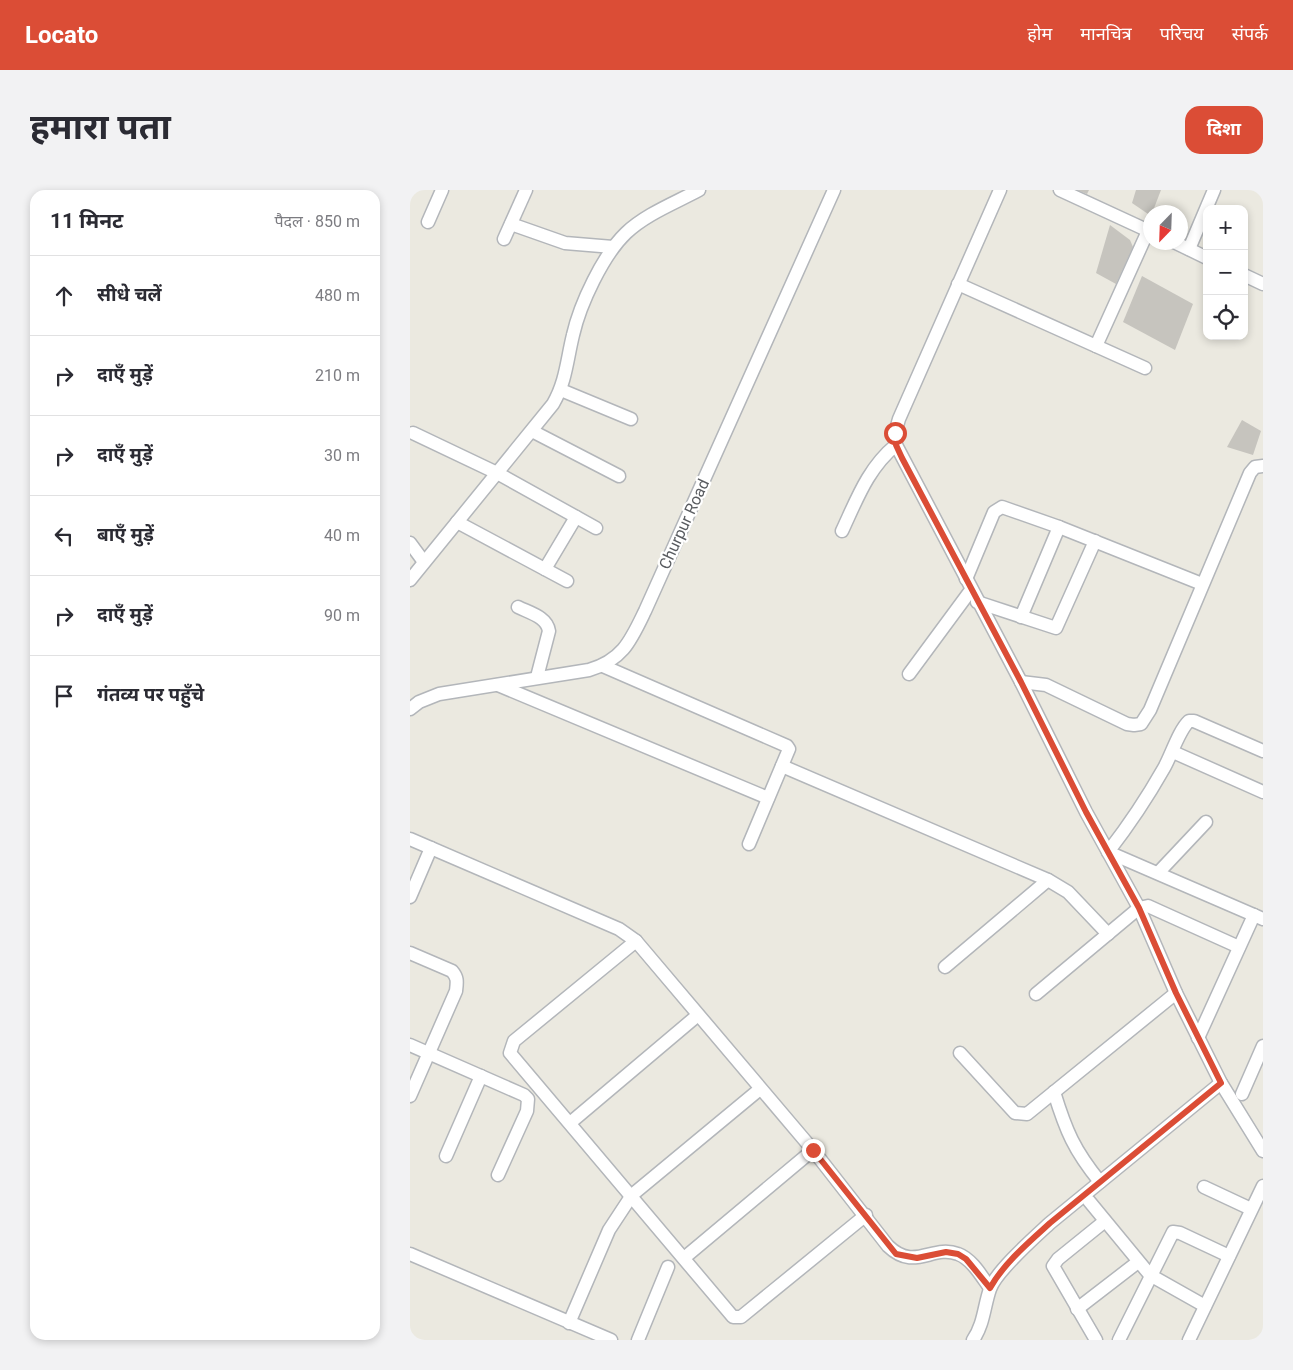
<!DOCTYPE html>
<html lang="hi">
<head>
<meta charset="utf-8">
<style>
	:root { --surface:#fff; --page:#f2f2f3; --text:#2b2b33; --muted:#7c7c81; --line:#e1e1e2; --accent:#db4d36 }
	body { margin:0; font-family:Roboto,"Noto Sans Devanagari",sans-serif; background:var(--page); color:var(--text) }
	.controls { position:absolute; right:15px; top:15px; display:grid; overflow:hidden; border-radius:10px; box-shadow:0 2px 8px #0003 }
	.controls button { width:45px; height:45px; display:grid; place-items:center; padding:0; border:0; border-bottom:1px solid var(--line); background:var(--surface); color:var(--text); font:25px sans-serif }
	.compass { position:absolute; left:733px; top:15px; width:45px; height:45px; border-radius:50%; background:var(--surface); box-shadow:0 2px 8px #0003; rotate:203deg }
	.stop { position:absolute; width:15px; height:15px; margin:-11px; border:4px solid #db4d36; border-radius:50%; background:#fff }
	.stop.end { background:#db4d36; border-color:#fff; box-shadow:0 1px 5px #0008 }
	.list { margin:0; padding:0; list-style:none }
	h2 { display:flex; justify-content:space-between; align-items:center; height:65px; margin:0; padding:0 20px; font-size:21px }
	h2 small { font-size:16px; font-weight:400; color:var(--muted) }
	.list li { display:grid; grid-template-columns:32px 1fr auto; gap:15px; align-items:center; box-sizing:border-box; height:80px; padding:0 20px; border-top:1px solid var(--line) }
	.list b { display:block; font-size:19px; white-space:nowrap }
	.list em { font-size:16px; font-style:normal; color:var(--muted) }
	.icon { flex:none; width:28px; height:28px; fill:none; stroke:currentColor; stroke-width:2; stroke-linecap:round; stroke-linejoin:round }
	.map { position:relative; flex:none; width:853px; height:1150px; overflow:hidden; border-radius:15px }
	header { display:flex; align-items:center; gap:30px; box-sizing:border-box; height:70px; padding:0 25px; background:var(--accent); color:#fff }
	header strong { font-size:24px }
	nav { display:flex; gap:28px; margin-inline-start:auto; font-size:18px }
	.intro { display:flex; align-items:center; justify-content:space-between; box-sizing:border-box; height:120px; padding:0 30px }
	h1 { margin:0; font-size:35px }
	.button { padding:12px 22px; border-radius:15px; background:var(--accent); color:#fff; font-size:18px; font-weight:700 }
	main { display:flex; gap:30px; padding:0 30px }
	aside { flex:1; background:var(--surface); border-radius:15px; box-shadow:0 2px 8px #0003 }
	.map>svg:first-child { display:block }
	.building { fill:#c6c4be }
	.lines { fill:none; stroke-linecap:round; stroke-linejoin:round }
	.minor-casing { stroke:#b3b6ba; stroke-width:15 }
	.minor { stroke:#fff; stroke-width:12 }
	.route { stroke:#db4d36; stroke-width:6 }
	.labels { text-anchor:middle; dominant-baseline:central; stroke-width:4.5; stroke-linejoin:round; paint-order:stroke }
	.street-label { font-size:16px; fill:#595c60; stroke:#fff }
</style>
</head>
<body>
<header>
<strong>Locato</strong>
<nav><a>होम</a><a>मानचित्र</a><a>परिचय</a><a>संपर्क</a></nav>
</header>
<div class="intro"><h1>हमारा पता</h1><a class="button">दिशा</a></div>
<main>
<aside>
<h2>11 मिनट<small>पैदल · 850 m</small></h2>
<ul class="list">
<li><svg class="icon" aria-label="ahead" viewBox="0 0 24 24"><path d="M12 20V5M6 11l6-6 6 6"/></svg><div><b>सीधे चलें</b></div><em>480 m</em></li>
<li><svg class="icon" aria-label="right" viewBox="0 0 24 24"><path d="M7 20v-9h11M14 6l5 5-5 5"/></svg><div><b>दाएँ मुड़ें</b></div><em>210 m</em></li>
<li><svg class="icon" aria-label="right" viewBox="0 0 24 24"><path d="M7 20v-9h11M14 6l5 5-5 5"/></svg><div><b>दाएँ मुड़ें</b></div><em>30 m</em></li>
<li><svg class="icon" aria-label="left" viewBox="0 0 24 24"><path d="M17 20v-9H6M10 6l-5 5 5 5"/></svg><div><b>बाएँ मुड़ें</b></div><em>40 m</em></li>
<li><svg class="icon" aria-label="right" viewBox="0 0 24 24"><path d="M7 20v-9h11M14 6l5 5-5 5"/></svg><div><b>दाएँ मुड़ें</b></div><em>90 m</em></li>
<li><svg class="icon" aria-label="arrive" viewBox="0 0 24 24"><path d="M6 21V4h12l-3 4 3 4H6"/></svg><div><b>गंतव्य पर पहुँचे</b></div></li>
</ul>
</aside>
<div class="map">
<svg width="853" height="1150" viewBox="0 0 853 1150">
	<rect width="100%" height="100%" fill="#ebe9e0"/>
	<g class="building">
		<path d="M667 0H679L677 4Z"/>
		<path d="M726 0H751L741 26 722 13Z"/>
		<path d="M700 35 720 50 723 57 706 94 686 83Z"/>
		<path d="M732 86 783 114 765 160 713 132Z"/>
		<path d="M832 230 851 241 843 265 817 257Z"/>
	</g>
	<g class="lines">
		<g class="minor-casing">
			<g id="minor">
				<path d="M590 0 489 229 485 243 486 255 611 492 676 622 729 718 766 803 811 893 853 961"/>
				<path d="M650 0 741 42"/>
				<path d="M18 32 32 0"/>
				<path d="M101 34 155 53 203 57"/>
				<path d="M94 49 116 0"/>
				<path d="M764 52 797 68"/>
				<path d="M779 59 804 0"/>
				<path d="M834 85 853 94"/>
				<path d="M548 94 735 178"/>
				<path d="M686 156 738 41"/>
				<path d="M151 200 221 229"/>
				<path d="M122 241 209 286"/>
				<path d="M3 243 87 283 186 338"/>
				<path d="M47 332 157 391"/>
				<path d="M432 341C447 309 458 278 486 255"/>
				<path d="M0 353 14 372"/>
				<path d="M135 379 166 327"/>
				<path d="M556 389 584 322 592 317 649 337 792 394"/>
				<path d="M0 390 143 214C156 192 157 169 163 145 170 114 193 65 216 43 236 24 265 13 289 0"/>
				<path d="M567 412 646 438 685 351"/>
				<path d="M108 417C120 423 137 427 139 441L127 487"/>
				<path d="M611 427 649 337"/>
				<path d="M193 476 377 556 379 559 339 654"/>
				<path d="M499 484 561 400"/>
				<path d="M611 492 636 495 717 534 724 535 731 534 740 520 840 283 845 277 853 276"/>
				<path d="M88 495 358 608"/>
				<path d="M0 519 9 512 29 504 179 480C213 470 221 450 235 421L424 0"/>
				<path d="M853 561 784 531H779C769 540 761 566 754 578 737 608 719 635 698 662L853 729"/>
				<path d="M763 562 853 602"/>
				<path d="M372 576 638 690 658 702 698 744"/>
				<path d="M0 649 209 739 226 751 403 960 478 1056C505 1082 522 1054 548 1064 562 1069 572 1087 580 1098"/>
				<path d="M748 683 796 632"/>
				<path d="M0 707 21 658"/>
				<path d="M226 751 104 851 100 863 323 1127H331L456 1025"/>
				<path d="M0 763 42 781C48 788 47 792 46 801L0 906"/>
				<path d="M535 777 638 690"/>
				<path d="M626 804 729 718 738 716 749 721 829 757"/>
				<path d="M788 848 844 725"/>
				<path d="M0 855 114 905 118 909 117 921 88 985"/>
				<path d="M550 863 605 923 617 924 766 803"/>
				<path d="M644 902C656 941 664 960 690 992"/>
				<path d="M832 904 853 856"/>
				<path d="M160 933 288 825"/>
				<path d="M36 966 71 886"/>
				<path d="M794 997 841 1019"/>
				<path d="M679 1011 740 1085 795 1116"/>
				<path d="M0 1064 201 1150"/>
				<path d="M274 1068 403 960"/>
				<path d="M667 1119 728 1072"/>
				<path d="M159 1133 199 1040 222 1005 350 899"/>
				<path d="M228 1150 258 1077"/>
				<path d="M563 1150C574 1134 574 1116 580 1099 586 1081 625 1047 640 1033L811 893"/>
				<path d="M686 1150 643 1076 648 1069 695 1031"/>
				<path d="M709 1150 763 1042 770 1043 819 1066"/>
				<path d="M779 1150 853 996"/>
			</g>
		</g>
		<use href="#minor" class="minor"/>
	</g>
	<g class="lines">
		<path class="route" d="M403 960 486 1064 507 1068 536 1062 548 1064 556 1069 580 1098C594 1073 619 1052 640 1033L811 893 766 803 729 718 676 622 611 492 492 268 486 255 485 243"/>
	</g>
	<g class="labels">
		<g class="street-label">
			<text transform="translate(274 334) rotate(-65)">Churpur Road</text>
		</g>
	</g>
</svg>
<div class="controls">
<button>+</button>
<button>−</button>
<button><svg class="icon" aria-label="locate" viewBox="0 0 24 24"><circle cx="12" cy="12" r="6"/><path d="M12 2v4M12 18v4M2 12h4M18 12h4"/></svg></button>
</div>
<svg class="compass" viewBox="-18 -18 36 36"><path d="M0-13l5 13h-10z" fill="#e53935"/><path d="M0 13l5-13h-10z" fill="#7c7c81"/></svg>
<div class="stop" style="left:485px;top:243px"></div>
<div class="stop end" style="left:403px;top:960px"></div>
</div>
</main>
</body>
</html>
